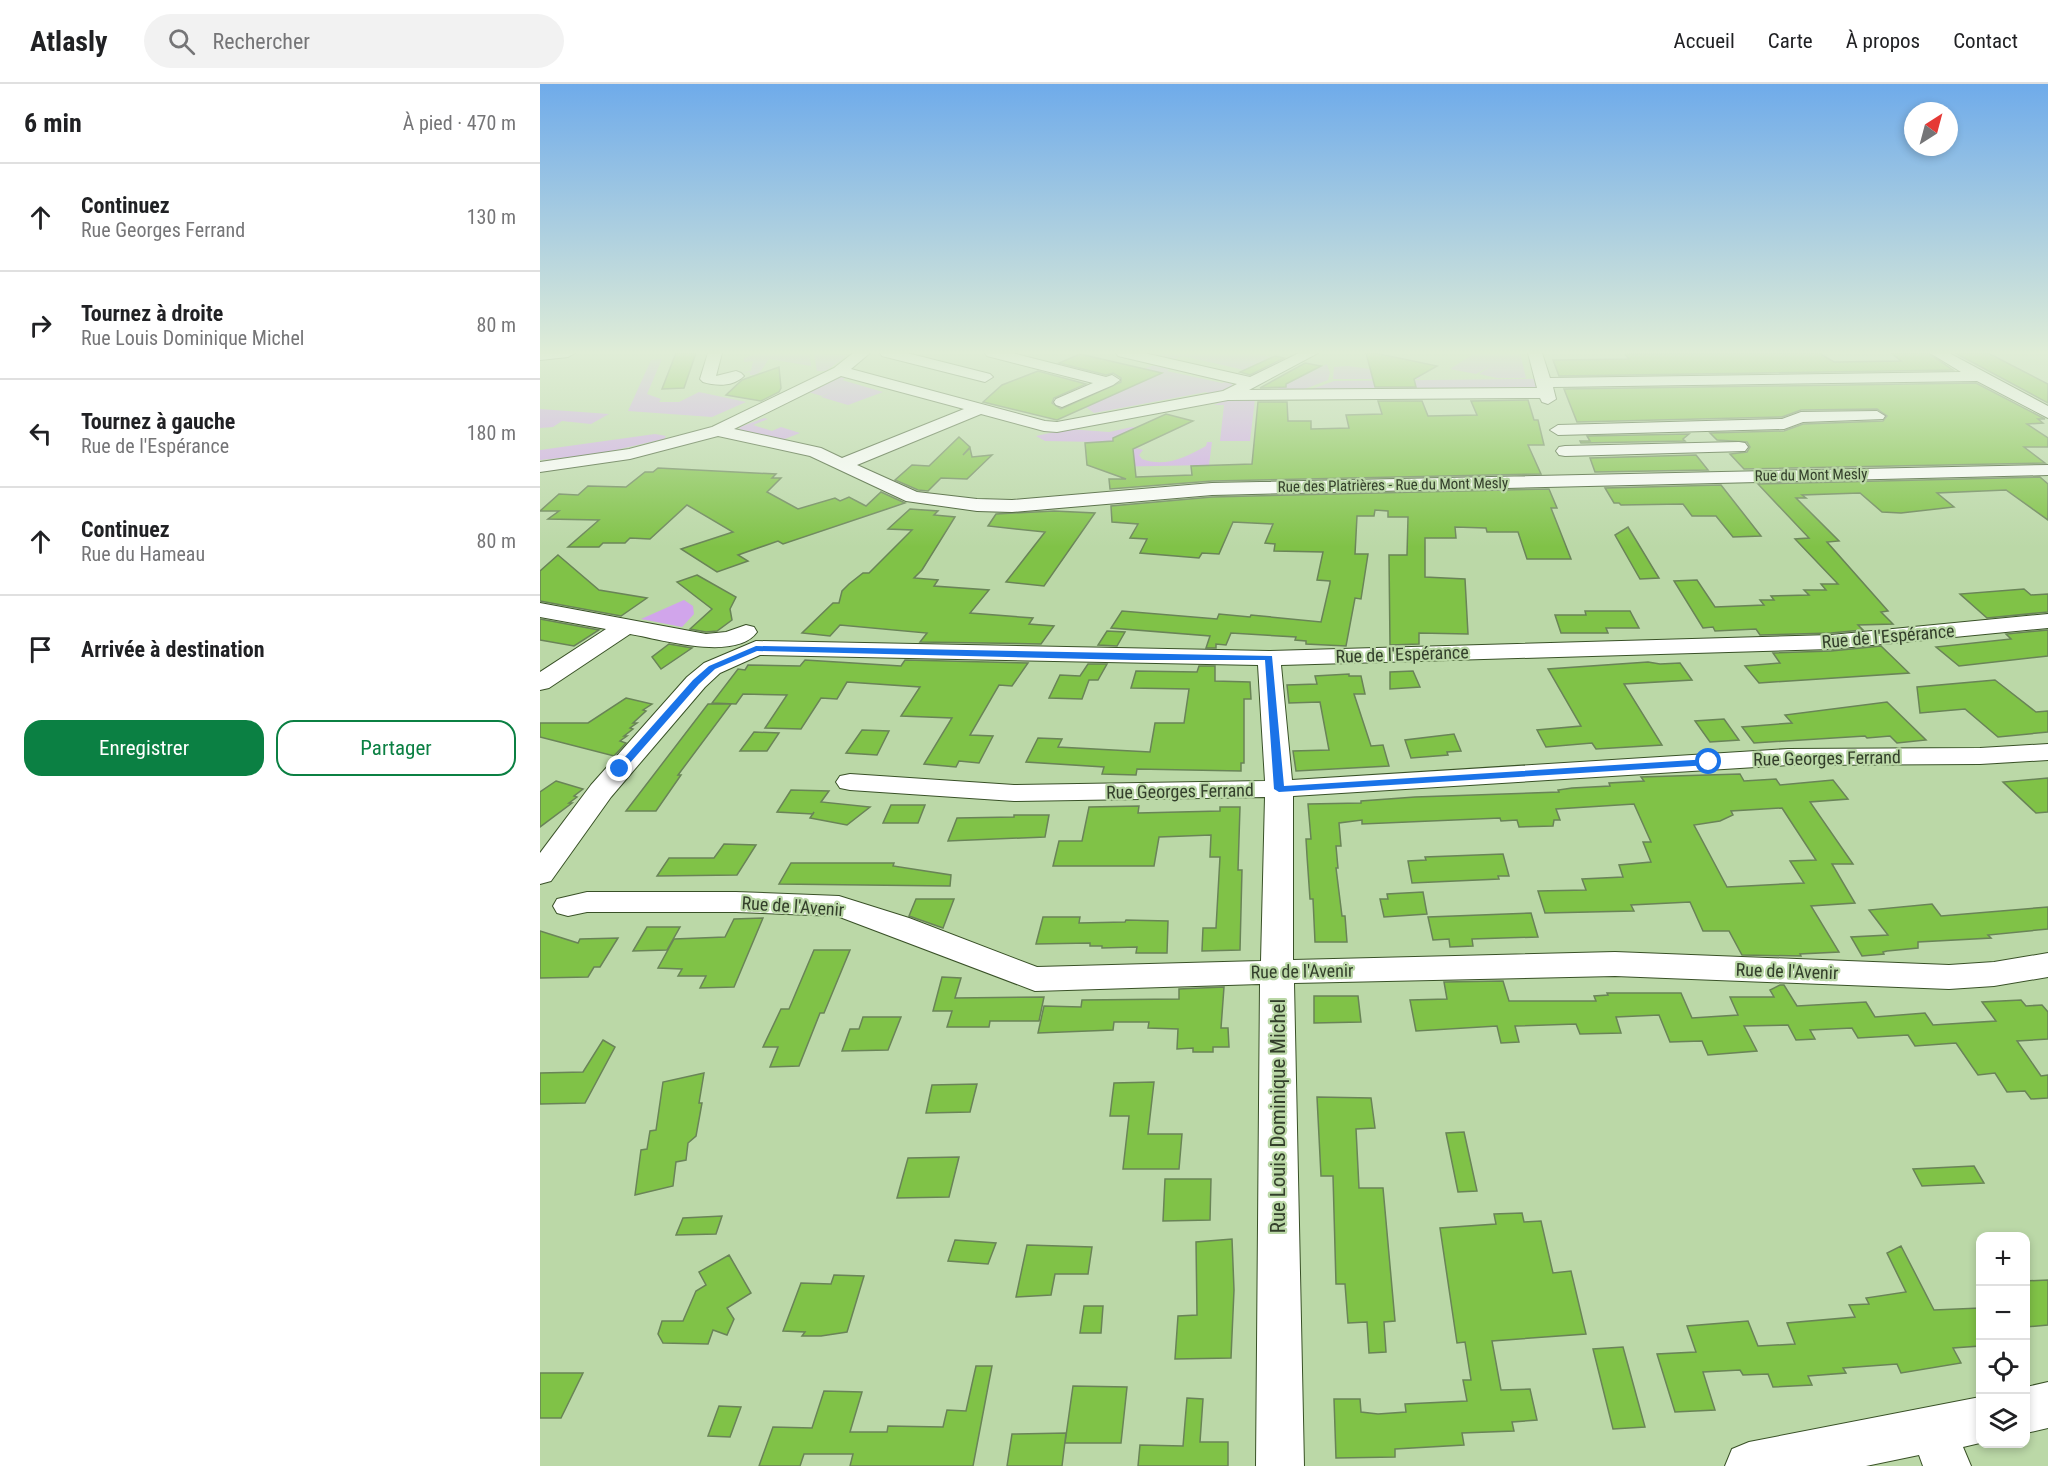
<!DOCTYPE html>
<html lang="fr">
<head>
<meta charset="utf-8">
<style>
	:root { --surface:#fff; --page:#f2f2f2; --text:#202124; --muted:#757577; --line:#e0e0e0; --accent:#0b8043 }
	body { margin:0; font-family:"Roboto Condensed",sans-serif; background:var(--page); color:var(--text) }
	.controls { position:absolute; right:18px; bottom:18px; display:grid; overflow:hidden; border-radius:12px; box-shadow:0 3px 9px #0003 }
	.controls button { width:54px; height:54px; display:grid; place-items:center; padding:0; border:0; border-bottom:2px solid var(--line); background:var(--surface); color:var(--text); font:30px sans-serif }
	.compass { position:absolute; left:1364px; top:18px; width:54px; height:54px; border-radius:50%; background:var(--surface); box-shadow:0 3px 9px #0003; rotate:36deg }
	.stop { position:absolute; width:18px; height:18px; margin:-14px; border:4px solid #1a73e8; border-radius:50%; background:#fff }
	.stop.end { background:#1a73e8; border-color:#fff; box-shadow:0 2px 6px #0008 }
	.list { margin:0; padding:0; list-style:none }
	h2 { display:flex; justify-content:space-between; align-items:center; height:78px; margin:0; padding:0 24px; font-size:26px }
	h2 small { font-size:20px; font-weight:400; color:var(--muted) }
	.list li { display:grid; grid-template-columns:39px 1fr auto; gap:18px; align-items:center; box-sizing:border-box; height:108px; padding:0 24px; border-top:2px solid var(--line) }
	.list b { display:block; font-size:22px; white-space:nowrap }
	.list p { margin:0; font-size:20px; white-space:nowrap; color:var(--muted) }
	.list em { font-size:20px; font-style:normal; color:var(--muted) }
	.actions { display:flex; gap:12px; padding:18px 24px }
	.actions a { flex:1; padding:14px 0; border:2px solid var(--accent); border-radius:18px; text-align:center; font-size:21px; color:var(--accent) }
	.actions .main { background:var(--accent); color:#fff }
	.icon { flex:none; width:33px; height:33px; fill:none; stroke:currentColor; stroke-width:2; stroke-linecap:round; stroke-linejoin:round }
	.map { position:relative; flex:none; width:1508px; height:1382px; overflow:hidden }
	header { display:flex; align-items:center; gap:36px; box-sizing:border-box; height:84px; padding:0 30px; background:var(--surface); border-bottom:2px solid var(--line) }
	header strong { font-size:28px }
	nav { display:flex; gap:33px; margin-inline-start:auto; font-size:21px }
	.search { width:420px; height:54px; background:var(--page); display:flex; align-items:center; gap:15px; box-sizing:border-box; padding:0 21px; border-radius:33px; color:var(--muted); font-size:22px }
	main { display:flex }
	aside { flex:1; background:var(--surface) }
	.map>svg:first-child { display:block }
	.green { fill:#d1a5eb }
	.building { fill:#80c247; stroke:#698457; stroke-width:1.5; fill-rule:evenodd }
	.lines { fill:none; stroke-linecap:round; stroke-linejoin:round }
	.minor-casing { stroke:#395127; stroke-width:2 }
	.minor { fill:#fff; fill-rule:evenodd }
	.route { fill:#1a73e8 }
	.labels { text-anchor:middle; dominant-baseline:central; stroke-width:4.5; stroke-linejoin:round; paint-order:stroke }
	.far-street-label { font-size:15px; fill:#333f2b; stroke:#bbd8a7 }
	.street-label { font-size:18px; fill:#333f2b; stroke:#bbd8a7 }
	.near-street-label { font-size:21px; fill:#333f2b; stroke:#bbd8a7 }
</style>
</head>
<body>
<header>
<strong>Atlasly</strong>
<div class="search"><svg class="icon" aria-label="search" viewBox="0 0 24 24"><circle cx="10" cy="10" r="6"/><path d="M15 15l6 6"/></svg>Rechercher</div>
<nav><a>Accueil</a><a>Carte</a><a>À propos</a><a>Contact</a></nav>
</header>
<main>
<aside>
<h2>6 min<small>À pied · 470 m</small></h2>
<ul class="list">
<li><svg class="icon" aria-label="ahead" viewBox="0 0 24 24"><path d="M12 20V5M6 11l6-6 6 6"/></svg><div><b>Continuez</b><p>Rue Georges Ferrand</p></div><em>130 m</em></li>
<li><svg class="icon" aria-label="right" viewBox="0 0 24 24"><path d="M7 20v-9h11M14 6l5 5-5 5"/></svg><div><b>Tournez à droite</b><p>Rue Louis Dominique Michel</p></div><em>80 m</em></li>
<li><svg class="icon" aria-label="left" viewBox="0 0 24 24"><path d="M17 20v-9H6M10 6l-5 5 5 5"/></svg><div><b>Tournez à gauche</b><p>Rue de l'Espérance</p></div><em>180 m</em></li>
<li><svg class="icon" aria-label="ahead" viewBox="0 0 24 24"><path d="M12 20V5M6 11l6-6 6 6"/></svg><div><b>Continuez</b><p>Rue du Hameau</p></div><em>80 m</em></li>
<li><svg class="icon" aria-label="arrive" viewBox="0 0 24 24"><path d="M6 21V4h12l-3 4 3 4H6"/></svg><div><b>Arrivée à destination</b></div></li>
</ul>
<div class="actions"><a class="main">Enregistrer</a><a>Partager</a></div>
</aside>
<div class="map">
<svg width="1508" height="1382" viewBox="0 0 1508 1382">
	<rect width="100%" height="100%" fill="#bbd8a7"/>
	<g class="green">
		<path d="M217 269H269L271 282 229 275C223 282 221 292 210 291V288L201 289 211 287 213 277 204 278V274Z"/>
		<path d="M607 269H711L748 276 717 291 704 292 713 288 643 272 631 277 605 271Z"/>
		<path d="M935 269H980L986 294H957L939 290 952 281 936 290 910 285Z"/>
		<path d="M274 270 308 271 286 287H277Z"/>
		<path d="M122 275 107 310 121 315 119 318H139L159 308 206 318 172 333 88 327 111 276Z"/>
		<path d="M787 280 790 289 788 296 757 308 729 309Z"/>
		<path d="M614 281 632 284 627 287 682 299 688 297 694 302 671 311 666 308 554 329 546 323 621 290 596 288Z"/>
		<path d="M808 282 881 292 879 295H793L794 283Z"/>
		<path d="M299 292 308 293 302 296 343 308 308 321 281 313 290 309 282 312 268 308Z"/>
		<path d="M996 295 997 304 761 309 794 297Z"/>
		<path d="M715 315 710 357H680L684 321H674L685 316Z"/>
		<path d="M0 325 69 330 51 340 22 337 13 343 0 344Z"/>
		<path d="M224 334 228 335 213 341 232 347 241 343 260 349 242 356 199 347 200 343Z"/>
		<path d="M592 343 596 344 579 359 603 366 599 371 602 375C625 384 646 373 666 362L667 358H672L669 381 562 383 560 358 505 357 496 352 528 345 569 348Z"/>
		<path d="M115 350 126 352 124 355 58 370 0 376V366Z"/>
		<path d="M144 516 153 522 154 530 142 543 101 535Z"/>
	</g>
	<g class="building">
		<path d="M136 269H156L144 304 122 305Z"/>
		<path d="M826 269H835L897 282 874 295 876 303H835Z"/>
		<path d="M1279 269 1294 278 1361 277 1351 269H1388L1413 286 1019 292 1013 276 1089 275 1085 270Z"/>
		<path d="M1415 269H1448L1508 300V319Z"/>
		<path d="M540 270 622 289 517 336 443 318 462 301 498 287 546 300 514 314 512 319 521 325 581 298V294L573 289 566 291 519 279Z"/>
		<path d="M735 272 744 274 710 291 700 288Z"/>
		<path d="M765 279 781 282 746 300V303L720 304Z"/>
		<path d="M239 283 241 304 239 308 221 317 186 311 202 296Z"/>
		<path d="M1436 299 1505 335H1498L1503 339 1487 340 1508 354V363H1484L1505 379 1204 385 1190 370 1207 368 1210 363 1207 358 1177 356 1170 349 1244 347 1263 340 1343 337 1347 332 1337 325 1261 326 1242 333 1037 338 1024 305Z"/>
		<path d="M988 316 994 336H998L1004 361H988L1001 390 672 397 570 405 569 395H586L547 381 545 359 573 357V354L626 330 653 337 593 365 596 393 652 391 651 382 712 380 718 318H747L748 337H771V345L809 344 806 331 842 330 838 317H882L888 332 937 331 931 317Z"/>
		<path d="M1149 350 1143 355 1145 357 1041 359 1040 357H1050L1047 352Z"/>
		<path d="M419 353 430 363 423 371 430 364 432 373 452 371 427 395 401 394 388 407 378 406 355 396 372 381 389 382Z"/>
		<path d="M1156 371 1168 386 1055 388 1050 374Z"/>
		<path d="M118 384 236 390 232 394H241L227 408 258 425 295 414 300 417 309 413 326 422 341 408 365 419 243 460 238 457 198 471 208 477 177 488 141 465 193 448 147 421 110 455 90 454 85 459H63L59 463H28L59 436 8 435 19 427H0L19 410 38 411 48 402 86 403 105 388H113Z"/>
		<path d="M1500 393 1508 400V436L1466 406 1397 409 1414 423 1361 429 1342 428 1320 409 1262 411 1266 414H1256L1299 457 1287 458 1348 527 1341 528 1353 540 1318 541 1323 546 1291 549 1220 551 1216 545 1175 547 1173 543 1163 544 1134 497 1157 496 1175 523 1224 521 1220 516H1234L1231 512 1269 511 1264 506H1286L1281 500H1298L1255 455 1269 454 1218 400Z"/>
		<path d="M1181 401 1221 452 1193 453 1176 432H1152L1143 420 1081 421 1079 419H1074L1065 404Z"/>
		<path d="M1009 405 1017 424H1011L1031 475H987L978 448H947L946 444 915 443 916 454H885V493L925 495 928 550 879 549V560L850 561 849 471H867L868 433H848V427L835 426 834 432H817L815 470H828L821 515 815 514 806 562 766 560V557L755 556 756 553 691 549 686 561 676 560V564H666L670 552 571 544 582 527 677 535 679 530 710 533 711 531 781 538 790 499V497L777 496 783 468 734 467 735 460 725 459 733 440 693 438 679 470 662 469 659 474 600 469 607 455 590 454 598 440 572 438 571 422 672 413Z"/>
		<path d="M370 425 398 427 394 431 415 433 382 486 374 494 398 496 394 502 449 506 430 529 493 534 489 540 514 542 501 560 380 558 387 549 300 541 290 552 262 549 293 519H299L302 507 309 500 323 489H329L372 446 348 445Z"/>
		<path d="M514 427 555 429 504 502 466 498 505 448 448 442 456 430Z"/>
		<path d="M1088 443 1119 494 1100 495 1075 451Z"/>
		<path d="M18 471 59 506 107 514 81 532 0 517V487Z"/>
		<path d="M157 491 196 513 190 525 192 536 177 547 166 548 150 545 172 525 137 498Z"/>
		<path d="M1484 505 1491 511 1508 510V528L1447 534 1420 510Z"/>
		<path d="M1045 527H1090L1099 544H1066L1068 549H1021L1015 531H1046Z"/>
		<path d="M0 535 59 546 34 562 0 556Z"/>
		<path d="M1508 546V572L1419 582 1396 563 1471 555 1466 550Z"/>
		<path d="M567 547 585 548 577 562 558 561Z"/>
		<path d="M129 560 152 564 121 585 112 573Z"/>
		<path d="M1341 562 1369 589 1219 599 1205 582 1240 579 1233 569 1291 567Z"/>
		<path d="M265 576 361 582 365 576 488 579 472 602 459 601 430 651 453 652 439 679 419 677 416 683 384 680 412 634 361 632 380 603 307 598 297 615 281 614 261 645 225 644 247 611 203 610 196 620 172 619 198 585 205 586 208 581 260 582Z"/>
		<path d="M1108 578 1120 580 1140 579 1152 596 1084 600 1122 661 1056 665 1052 659 1006 663 997 646 1041 642 1008 585Z"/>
		<path d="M548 580H567L558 596H549L542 615 509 614 520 591 540 592Z"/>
		<path d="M659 582H675V597L710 598 711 615H704V679H701V687L597 685 596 691 562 690 564 683 486 678 498 654 522 655 518 663 610 668 615 639H644L649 605 591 604 596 587 657 588Z"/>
		<path d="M873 587 880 603 850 605V588Z"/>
		<path d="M809 590V592H821L825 610H814L831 662 843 661 849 682 756 687 753 667 789 666 780 618 749 619 747 601 777 600 775 592Z"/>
		<path d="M1455 596 1496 628 1508 627V648L1458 653 1425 625 1380 629 1377 603Z"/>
		<path d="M86 614 112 620 103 626 106 627 93 639H97L90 644 93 645 84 652H87L80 657 86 659 74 672 0 653V639H48Z"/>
		<path d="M1347 618 1386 656 1357 659 1350 652 1327 654 1325 652 1214 659 1202 643 1252 639 1245 631Z"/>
		<path d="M168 620H191L138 691H141L116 727H86Z"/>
		<path d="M1184 635 1199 656 1170 658 1155 637Z"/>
		<path d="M322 646 349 647 337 671 306 669Z"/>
		<path d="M214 648 239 649 227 667H200Z"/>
		<path d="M914 650 921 667 907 668 908 671 871 674 865 656Z"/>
		<path d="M1200 690 1204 697 1236 695 1240 701 1293 696 1308 715 1270 718 1313 780H1292L1315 819 1271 822 1299 868 1260 870 1261 872 1202 871 1189 847H1163L1150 818 1091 821 1094 827 1005 829 998 807 1046 806 1042 795 1083 793 1079 781 1111 778 1103 758H1111L1094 720 1016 725 1020 736H1014L1013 742 979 743 977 736 961 737 960 734 822 740V736L799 739 801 762H796L798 784H796L802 832H805L807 858H775L773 815H770L767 772 766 755H771L768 720 821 719V717L875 713 1019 708 1018 706 1032 704 1070 702 1069 699 1104 697 1101 693ZM1242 724 1276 776 1250 777 1264 799 1187 803 1154 741 1180 737 1193 731 1191 727Z"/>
		<path d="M1508 694V728L1496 729 1463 698Z"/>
		<path d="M16 697 43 705 34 712 37 713 29 719H32L0 743V708Z"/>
		<path d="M251 706 289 707 281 718 330 723 307 741 270 734 274 728 273 730 237 728Z"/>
		<path d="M351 721H385L378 739H343Z"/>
		<path d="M599 722 598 729 680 727V723H700L698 786H702L700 866 662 867 663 844H676L680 773H670L671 751 619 753 614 782H513L519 757H542L549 723Z"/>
		<path d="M474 731H509L505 753 408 757 417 734 474 733Z"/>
		<path d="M184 760 216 761 197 791 117 792 129 774H174Z"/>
		<path d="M963 770 969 792H958L959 795 872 799 868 777 886 776 885 773Z"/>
		<path d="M251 779H354L353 782 411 791 410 802 239 800Z"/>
		<path d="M883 808 887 830 844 833 840 815H848L847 810Z"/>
		<path d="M376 815H414L403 844 369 832Z"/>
		<path d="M1392 820 1401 832 1508 823V845L1448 851 1451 854 1378 858V864L1347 867 1343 868 1344 870 1322 872 1311 853 1348 851 1329 826Z"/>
		<path d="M991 829 998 853 932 855 933 862 910 863 909 855 893 856 888 833Z"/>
		<path d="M503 833H540L539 839 585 838 586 836 628 837 627 869H596L597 863 562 864V862H550V859L496 860Z"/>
		<path d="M223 834 194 903 160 904 166 892H138L142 885 118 884 134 855 185 853 194 835Z"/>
		<path d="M107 843H140L127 866 93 867Z"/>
		<path d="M0 847 38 859 40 855 78 854 60 883H54L48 893 0 894Z"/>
		<path d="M274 866H310L284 929H280L259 982 230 983 238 963H223L241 925H249Z"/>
		<path d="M402 893 421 894 415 914 504 913 499 937H450L449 943H407L412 927H393Z"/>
		<path d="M963 897 969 917H1056L1054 912 1068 911 1067 909H1141L1152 934 1198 931 1190 913H1234L1230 906 1240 901H1244L1257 922 1326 918 1335 933 1385 929 1393 941 1456 937 1442 918 1481 916 1486 922 1502 921 1508 928V955L1477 957 1501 992 1508 991V1014L1491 1015 1485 1007 1467 1008 1455 989 1438 991 1416 959 1375 962 1368 951 1318 954 1312 944 1270 946 1275 955 1256 956 1248 941 1204 942 1217 967 1168 971 1162 957 1130 958 1119 931 1076 933 1081 949 1040 950 1036 940 975 942 979 958 961 959 957 942 876 947 870 916 907 915 904 898Z"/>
		<path d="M684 903 681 944H688L689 963H673V968H653V964L637 965 638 945 608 944 609 938H574L573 946 498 949 504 922 541 923 542 916 639 915V905Z"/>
		<path d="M774 912H818L821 938 774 939Z"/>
		<path d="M323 933H361L348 966 302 967 310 945H319Z"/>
		<path d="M63 956 75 963 45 1019 0 1020V989L43 988Z"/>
		<path d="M164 989 159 1019H162L156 1052 148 1059 146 1076 136 1078 133 1102 95 1111 101 1066 107 1065 110 1047 116 1046 123 998Z"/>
		<path d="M614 998 608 1050H642L639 1085H583L589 1032H570L574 999Z"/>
		<path d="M437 1000 430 1028 386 1029 392 1001Z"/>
		<path d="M777 1013 831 1014 835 1044 816 1045 819 1104H843L855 1237 844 1238 846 1268 829 1269 827 1238 808 1239 805 1200H796L793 1092H781Z"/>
		<path d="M924 1048 937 1107 918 1108 906 1049Z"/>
		<path d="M419 1073 409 1113 357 1114 368 1074Z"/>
		<path d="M1434 1082 1444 1099 1382 1102 1373 1085Z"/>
		<path d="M625 1095H671L670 1136 623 1137Z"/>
		<path d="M982 1129 984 1138 1001 1137 1013 1189 1031 1187 1046 1250 952 1257 961 1306 990 1305 997 1336 972 1338 974 1347 922 1349 924 1361 855 1365V1373L796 1374 794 1315H820L821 1328 838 1330 866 1328 865 1320 927 1317 923 1296H931L925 1258 917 1259 900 1144 956 1140 954 1130Z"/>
		<path d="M182 1132 176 1150 136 1151 143 1134Z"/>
		<path d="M692 1155 694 1206 691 1274 635 1275 638 1232 657 1231 656 1158Z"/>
		<path d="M415 1156 456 1159 448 1180 408 1177Z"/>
		<path d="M487 1161 552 1163 548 1190H515L511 1211 476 1213Z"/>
		<path d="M1361 1162 1394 1226 1440 1224V1262L1413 1264 1421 1279 1361 1289 1357 1280 1303 1284 1306 1289 1268 1292 1272 1301 1233 1303 1228 1290 1203 1291 1200 1286 1163 1288 1175 1326 1135 1328 1117 1270 1156 1268 1147 1242 1208 1237 1218 1262 1255 1260 1247 1239 1315 1233 1309 1221 1329 1220 1326 1214 1366 1208 1347 1169Z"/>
		<path d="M189 1171 211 1209 187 1224 194 1235 187 1251 173 1246 168 1260 123 1259 118 1250 122 1237H143L156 1207 166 1201 159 1188Z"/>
		<path d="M294 1191 324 1192 307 1248 281 1252H262L265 1248 243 1247 261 1199 291 1200Z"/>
		<path d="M1508 1196V1241L1485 1243V1197Z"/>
		<path d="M544 1222H563L561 1249H540Z"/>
		<path d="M1083 1263 1105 1343 1073 1345 1053 1265Z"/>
		<path d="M436 1282H452L433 1382H310L313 1370H264L260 1382H219L233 1343 272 1344 284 1307 322 1308 310 1348H347L348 1342 403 1343 407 1326 426 1327Z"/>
		<path d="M0 1289H43L21 1334H0Z"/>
		<path d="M533 1302 587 1303 581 1359H525Z"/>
		<path d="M647 1314 663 1315 660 1358H688V1382H598L600 1361 643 1362Z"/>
		<path d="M179 1322 201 1323 190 1353 168 1352Z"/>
		<path d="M526 1349 522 1382H467L472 1350Z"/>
	</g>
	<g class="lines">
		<g class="minor-casing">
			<g id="minor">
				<path d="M0 269H35L28 273 0 276Z"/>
				<path d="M168 269H182L176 292 196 287 201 289 204 292C193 303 176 302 163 298L160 295Z"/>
				<path d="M313 269H330L311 285 505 337 517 338 683 307 697 300 578 272 576 269H604L710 293 759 269H778L709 306 997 304 988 269H1002L1010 294 1421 288 1390 269H1409L1508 322V334L1437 297 1013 303 1016 315 1008 320 1002 318 1000 314 688 316 517 348 504 347 441 330 317 381 377 408 437 415 472 416 672 399 1508 381V391L672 411 472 428 437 427 366 417 270 372 178 352 90 375 0 388V378L89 365 172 343 294 284ZM301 292 424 325 302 374 281 364 194 345Z"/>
				<path d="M340 269H367L450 290 453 293 445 298 342 272Z"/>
				<path d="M445 269H472L566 293 572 291 580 296 573 301 522 323 516 321 514 318 516 315 553 299 447 272Z"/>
				<path d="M1337 327 1345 332 1343 335 1263 338 1244 345 1018 351 1010 346 1018 341 1242 335 1261 328Z"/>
				<path d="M1199 358 1205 359 1208 363 1205 367 1025 372 1019 371 1016 367 1019 363 1025 362Z"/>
				<path d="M0 519 166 550 186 548 206 541 214 543 217 548C196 578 120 555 90 550L9 604 0 606V588L66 545 0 533Z"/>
				<path d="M1508 530V544L1291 565 741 581 752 696 1248 665 1440 664 1508 660V676L1440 680 1248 681 753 712V876L1075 868 1409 881 1454 878 1508 869V893L1454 902 1409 905 1075 892 754 899 764 1382H716L720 900 495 907 297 832 196 828H47L28 832 17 829 13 822 17 815 47 808H196L299 812 369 834 497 883 721 877 725 713 474 717 310 706 300 704 296 698 300 692 310 690 474 701 725 697 718 581 220 571 180 589 165 603 71 713 11 797 0 800V769L51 701 147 593 164 579 216 557 729 567 1291 551Z"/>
				<path d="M1508 1298V1344L1486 1349V1303Z"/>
				<path d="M1440 1313V1359L1423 1363 1431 1382H1383L1379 1371 1326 1382H1185L1192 1365 1209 1358Z"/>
			</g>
		</g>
		<use href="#minor" class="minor"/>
	</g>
	<linearGradient id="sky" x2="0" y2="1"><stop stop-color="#6fabea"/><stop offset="0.58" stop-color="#e0edd7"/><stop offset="1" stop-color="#e0edd7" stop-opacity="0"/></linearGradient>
	<rect width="1508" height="463" fill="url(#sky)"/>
	<path class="route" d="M216 562 732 572 744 702 1169 675 1174 678 1169 681 739 708 734 705 725 576H593L217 567 175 585 159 600 83 687H76V683L153 596 169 582Z"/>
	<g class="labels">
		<g class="far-street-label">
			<text transform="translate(1271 391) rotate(-1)">Rue du Mont Mesly</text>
			<text transform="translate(853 401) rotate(-1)">Rue des Platrières - Rue du Mont Mesly</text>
		</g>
		<g class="street-label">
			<text transform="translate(1348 552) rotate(-5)">Rue de l'Espérance</text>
			<text transform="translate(862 570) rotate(-2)">Rue de l'Espérance</text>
			<text transform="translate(1287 674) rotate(-1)">Rue Georges Ferrand</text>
			<text transform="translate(640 707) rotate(-1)">Rue Georges Ferrand</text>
			<text transform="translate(253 822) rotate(4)">Rue de l'Avenir</text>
			<text transform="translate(762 887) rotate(-1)">Rue de l'Avenir</text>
			<text transform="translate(1247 887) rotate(2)">Rue de l'Avenir</text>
		</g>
		<g class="near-street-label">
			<text transform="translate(738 1032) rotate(-90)">Rue Louis Dominique Michel</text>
		</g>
	</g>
</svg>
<div class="controls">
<button>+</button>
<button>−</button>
<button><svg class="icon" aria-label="locate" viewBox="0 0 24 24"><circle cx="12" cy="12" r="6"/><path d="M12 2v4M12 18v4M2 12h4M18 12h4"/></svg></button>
<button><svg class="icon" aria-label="layers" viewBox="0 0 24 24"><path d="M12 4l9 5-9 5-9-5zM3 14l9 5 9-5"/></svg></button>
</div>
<svg class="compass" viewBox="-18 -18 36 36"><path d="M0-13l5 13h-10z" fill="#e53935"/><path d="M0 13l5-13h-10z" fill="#757577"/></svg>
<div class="stop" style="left:1169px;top:678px"></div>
<div class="stop end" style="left:80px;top:685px"></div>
</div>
</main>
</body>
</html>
